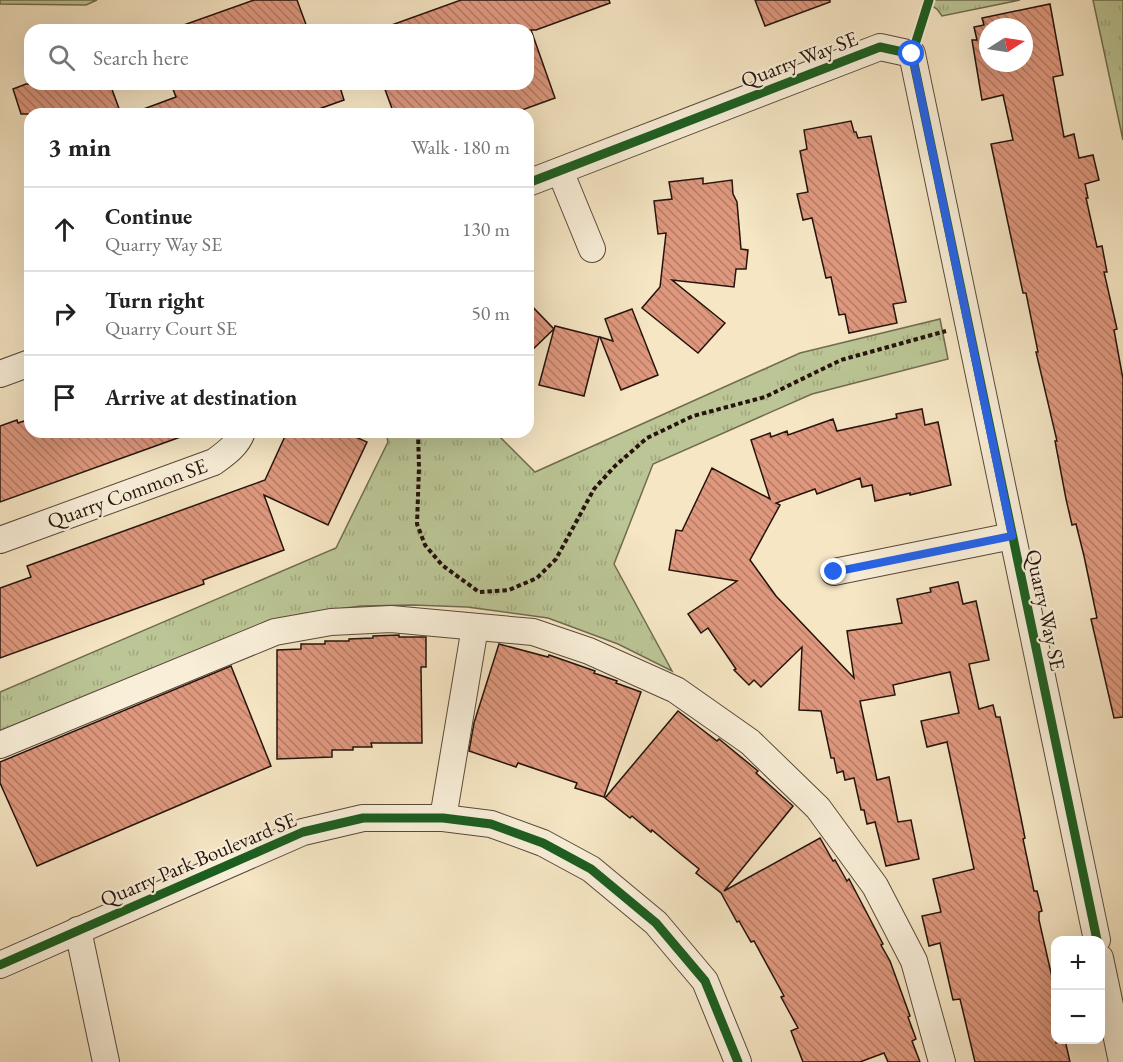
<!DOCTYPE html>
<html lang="en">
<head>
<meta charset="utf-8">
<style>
	:root { --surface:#fff; --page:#f6f6f6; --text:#222; --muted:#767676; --line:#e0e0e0 }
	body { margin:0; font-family:"EB Garamond",serif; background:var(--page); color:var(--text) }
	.controls { position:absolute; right:18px; bottom:18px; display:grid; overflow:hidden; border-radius:12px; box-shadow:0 6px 24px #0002 }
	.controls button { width:54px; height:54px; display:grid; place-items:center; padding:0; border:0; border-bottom:2px solid var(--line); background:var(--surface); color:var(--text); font:30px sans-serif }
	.compass { position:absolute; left:979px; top:18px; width:54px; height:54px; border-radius:50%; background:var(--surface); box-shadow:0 6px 24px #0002; rotate:78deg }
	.stop { position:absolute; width:18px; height:18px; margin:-14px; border:4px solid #2563eb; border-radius:50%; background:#fff }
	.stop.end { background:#2563eb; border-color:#fff; box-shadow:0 2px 6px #0008 }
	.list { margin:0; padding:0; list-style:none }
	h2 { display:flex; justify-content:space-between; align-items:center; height:78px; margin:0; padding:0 24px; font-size:26px }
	h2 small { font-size:20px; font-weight:400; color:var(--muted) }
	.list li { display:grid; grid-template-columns:39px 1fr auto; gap:18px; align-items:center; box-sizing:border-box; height:84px; padding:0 24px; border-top:2px solid var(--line) }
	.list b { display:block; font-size:22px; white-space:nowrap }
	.list p { margin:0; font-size:20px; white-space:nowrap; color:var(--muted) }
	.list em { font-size:20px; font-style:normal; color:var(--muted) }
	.icon { flex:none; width:33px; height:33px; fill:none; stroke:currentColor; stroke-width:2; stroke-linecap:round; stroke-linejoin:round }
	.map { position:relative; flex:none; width:1123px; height:1062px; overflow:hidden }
	.search { position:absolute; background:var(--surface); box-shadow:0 6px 24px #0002; left:24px; top:24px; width:510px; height:66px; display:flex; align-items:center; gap:15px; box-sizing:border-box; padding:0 21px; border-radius:18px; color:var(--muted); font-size:22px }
	.panel { position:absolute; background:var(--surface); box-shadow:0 6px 24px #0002; left:24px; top:108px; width:510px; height:330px; border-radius:18px }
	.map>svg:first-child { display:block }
	.grass { fill:url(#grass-tufts); stroke:#706c50; stroke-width:1.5 }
	.building { fill:url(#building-back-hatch); stroke:#25130c; stroke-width:1.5; fill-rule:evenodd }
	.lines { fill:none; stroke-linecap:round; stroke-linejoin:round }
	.minor-casing { stroke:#59483a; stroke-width:28 }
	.path { stroke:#25130c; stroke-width:4; stroke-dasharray:4.5 3; stroke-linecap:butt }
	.minor { stroke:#f9efd9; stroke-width:26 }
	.cycleway-casing { stroke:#f9efd9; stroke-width:13 }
	.cycleway { stroke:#1b5e20; stroke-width:9 }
	.route { stroke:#2563eb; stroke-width:8 }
	.labels { text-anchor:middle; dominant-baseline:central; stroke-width:4.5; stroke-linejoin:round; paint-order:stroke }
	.street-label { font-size:21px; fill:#25130c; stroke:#f9efd9 }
</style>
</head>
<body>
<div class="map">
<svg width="1123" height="1062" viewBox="0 0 1123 1062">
	<defs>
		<pattern id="grass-tufts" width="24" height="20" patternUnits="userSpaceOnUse" patternTransform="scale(1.5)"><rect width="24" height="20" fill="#bbc595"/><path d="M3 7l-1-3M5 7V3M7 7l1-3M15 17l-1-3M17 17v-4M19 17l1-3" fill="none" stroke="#a1a87f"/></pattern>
		<pattern id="building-back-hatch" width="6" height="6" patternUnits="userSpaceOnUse" patternTransform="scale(1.5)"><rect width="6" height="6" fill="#df987e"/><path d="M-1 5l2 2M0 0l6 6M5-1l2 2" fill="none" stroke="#b57b66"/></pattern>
	</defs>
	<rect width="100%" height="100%" fill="#f6e6c4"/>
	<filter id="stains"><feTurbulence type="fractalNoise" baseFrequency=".00333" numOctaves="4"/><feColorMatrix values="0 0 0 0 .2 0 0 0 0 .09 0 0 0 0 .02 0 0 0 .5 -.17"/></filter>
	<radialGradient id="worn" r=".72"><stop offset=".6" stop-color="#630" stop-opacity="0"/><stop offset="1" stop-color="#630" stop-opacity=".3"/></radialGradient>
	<g class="grass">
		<path d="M0 0H97L86 5 0 4Z"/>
		<path d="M923 0H1020L942 16 937 9Z"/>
		<path d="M1093 0H1123V140Z"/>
		<path d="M940 319 948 359 812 394 653 464 614 564 672 671 618 644 548 618 467 607 413 605 361 606 301 614 253 628 0 737V692L336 548 388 442 386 432H495L535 472 800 353Z"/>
	</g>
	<g class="building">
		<path d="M254 0H297L308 30H178V27Z"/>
		<path d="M461 0H609L610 3 536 30H531L555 98 511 114H394L383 84H528V30H530H386V27Z"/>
		<path d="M755 0H830V2L765 26Z"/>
		<path d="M1050 4 1063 75 1053 77 1064 137 1074 134 1079 158 1093 155 1099 180 1085 184 1088 198H1086L1097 247 1102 246 1107 272H1104L1117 329 1114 330 1123 379V717L1114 718 1091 619 1097 618 1084 556 1076 524 1072 525 1066 499 1055 441H1057L1036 352H1038L1026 293H1023L991 144 1013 140 1003 95 982 100 972 40H977L974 27 984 25 982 18ZM988 27H1024V63H988Z"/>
		<path d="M26 84H110L121 114H21L13 89Z"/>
		<path d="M171 84H339L344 100 305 114H138V111L176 97Z"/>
		<path d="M851 121 854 132H856L858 138 871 136 906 302 893 304 897 323 849 333 845 314 839 315 831 277 826 278 812 218 803 220 797 194 808 192 800 151 807 149 804 130Z"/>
		<path d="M703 178V184L732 180 733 194 737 202 741 249 748 250 746 269H736L734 287 672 280 725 323 698 353 642 308 660 287 666 233 658 234 654 201 672 199 669 182Z"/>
		<path d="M528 302 554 329 555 326 599 337 584 396 539 385 554 329 528 354Z"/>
		<path d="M632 309 658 375 621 390 600 337 613 341 605 319Z"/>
		<path d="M922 409 925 425 938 422 951 485 910 495V493L875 501 872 485 862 487 860 478 817 494 815 489 776 503 780 505 750 560 776 596 854 678 847 631 902 623 897 599 931 592 930 588 958 582 963 604 976 601 989 660 969 664 979 709 993 705 996 717H1000L1021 818 1025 838 1023 839 1034 891H1037L1042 911 1039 912V920L1056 995V1043L1065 1040 1070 1062H975L960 999 953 1000 940 943 929 946 922 916 941 912 933 879 974 869 947 742 927 747 921 721 959 713 950 672 893 685 895 695 860 701 877 780 889 777 898 822 911 820 919 859 886 866 875 822 867 824 864 810H861L854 778 845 780 843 771 837 773 834 758H831L821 711 799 710 802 647 761 687 754 680 749 685 734 670 736 669 708 628 701 633 688 614 737 581 669 570 676 530 682 531 712 468 770 499 751 440 770 433 771 437 787 431 788 435 833 419 837 431 897 418 896 414Z"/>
		<path d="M30 419V432H185L186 435 0 502V426L17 420 18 423Z"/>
		<path d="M287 432H345L367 442 328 525 264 495 284 550 203 580 204 584 0 658V588L31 577 27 566 265 480Z"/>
		<path d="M399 635V637H426V667H421L422 743H371L372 747H353V750H332V757L277 759V650L301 649V644H325V641H349V639L373 638V636Z"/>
		<path d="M499 644 548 657 549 655 595 671 594 673 617 681 616 683 641 692 604 797 575 788 577 783 518 763 516 767 469 751 474 723Z"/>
		<path d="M231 666 271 766 37 866 0 783V762Z"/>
		<path d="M678 711 717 741 719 739 758 771 756 773 793 806 724 891 820 838 833 861 835 860 847 881 849 879 883 944 881 945 890 961 910 1016 908 1017 916 1039 912 1041 920 1062H888L884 1053 860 1062H803L791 1031 798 1028 781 997 784 996 754 941 751 942 739 921 737 922 721 893 696 873 699 869 683 856 652 830 651 832 632 816 630 818 605 798Z"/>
	</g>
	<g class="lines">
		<g class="minor-casing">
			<g id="minor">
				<path d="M560 171 592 249"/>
				<path d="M528 183 880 47 912 54 1097 940"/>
				<path d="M0 374 30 363"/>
				<path d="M0 540 214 462C225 454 237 446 242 432"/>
				<path d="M834 572 1012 536"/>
				<path d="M0 745 275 632 331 622 391 619 533 632 589 651 676 690 750 742 818 808 875 886 914 961 942 1062"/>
				<path d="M443 818 475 627"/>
				<path d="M78 930 106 1062"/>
				<path d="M1100 958 1122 1062"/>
				<path d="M0 965 303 832 363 818H443L491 824 543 843 591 869 656 923 705 981 738 1062"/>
			</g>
		</g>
		<path class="path" d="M418 432 419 468 417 524 425 545 442 565 479 592 509 590 537 578 556 559 594 489 615 466 647 438 693 416 765 397 841 360 946 331"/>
		<use href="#minor" class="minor"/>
		<g class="cycleway-casing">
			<g id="cycleway">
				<path d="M929 0 912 54 1097 940"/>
				<path d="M528 183 880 47 912 54"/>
				<path d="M0 965 303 832 363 818H443L491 824 543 843 591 869 656 923 705 981 738 1062"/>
			</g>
		</g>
		<use href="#cycleway" class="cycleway"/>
	</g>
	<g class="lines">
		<path class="route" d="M834 572 1012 536 912 54"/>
	</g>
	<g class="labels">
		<g class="street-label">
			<text transform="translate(799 59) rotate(-21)">Quarry Way SE</text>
			<text transform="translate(127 493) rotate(-20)">Quarry Common SE</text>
			<text transform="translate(1046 610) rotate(78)">Quarry Way SE</text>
			<text transform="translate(198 859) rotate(-23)">Quarry Park Boulevard SE</text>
		</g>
	</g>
	<rect width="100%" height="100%" filter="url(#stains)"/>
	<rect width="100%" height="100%" fill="url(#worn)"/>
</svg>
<div class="controls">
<button>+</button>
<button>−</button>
</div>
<svg class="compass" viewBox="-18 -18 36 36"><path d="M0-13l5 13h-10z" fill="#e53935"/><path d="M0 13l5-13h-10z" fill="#767676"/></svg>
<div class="stop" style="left:912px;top:54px"></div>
<div class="stop end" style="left:834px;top:572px"></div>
<div class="search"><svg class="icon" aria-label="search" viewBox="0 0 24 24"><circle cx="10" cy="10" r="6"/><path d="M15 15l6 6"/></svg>Search here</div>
<section class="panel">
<h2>3 min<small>Walk · 180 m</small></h2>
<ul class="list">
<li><svg class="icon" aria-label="ahead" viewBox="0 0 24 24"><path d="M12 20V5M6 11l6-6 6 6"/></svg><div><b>Continue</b><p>Quarry Way SE</p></div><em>130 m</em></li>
<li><svg class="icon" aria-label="right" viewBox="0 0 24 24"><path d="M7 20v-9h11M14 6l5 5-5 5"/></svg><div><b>Turn right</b><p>Quarry Court SE</p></div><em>50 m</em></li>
<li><svg class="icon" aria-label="arrive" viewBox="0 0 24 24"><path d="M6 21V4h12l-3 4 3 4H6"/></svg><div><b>Arrive at destination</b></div></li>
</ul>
</section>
</div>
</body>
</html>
